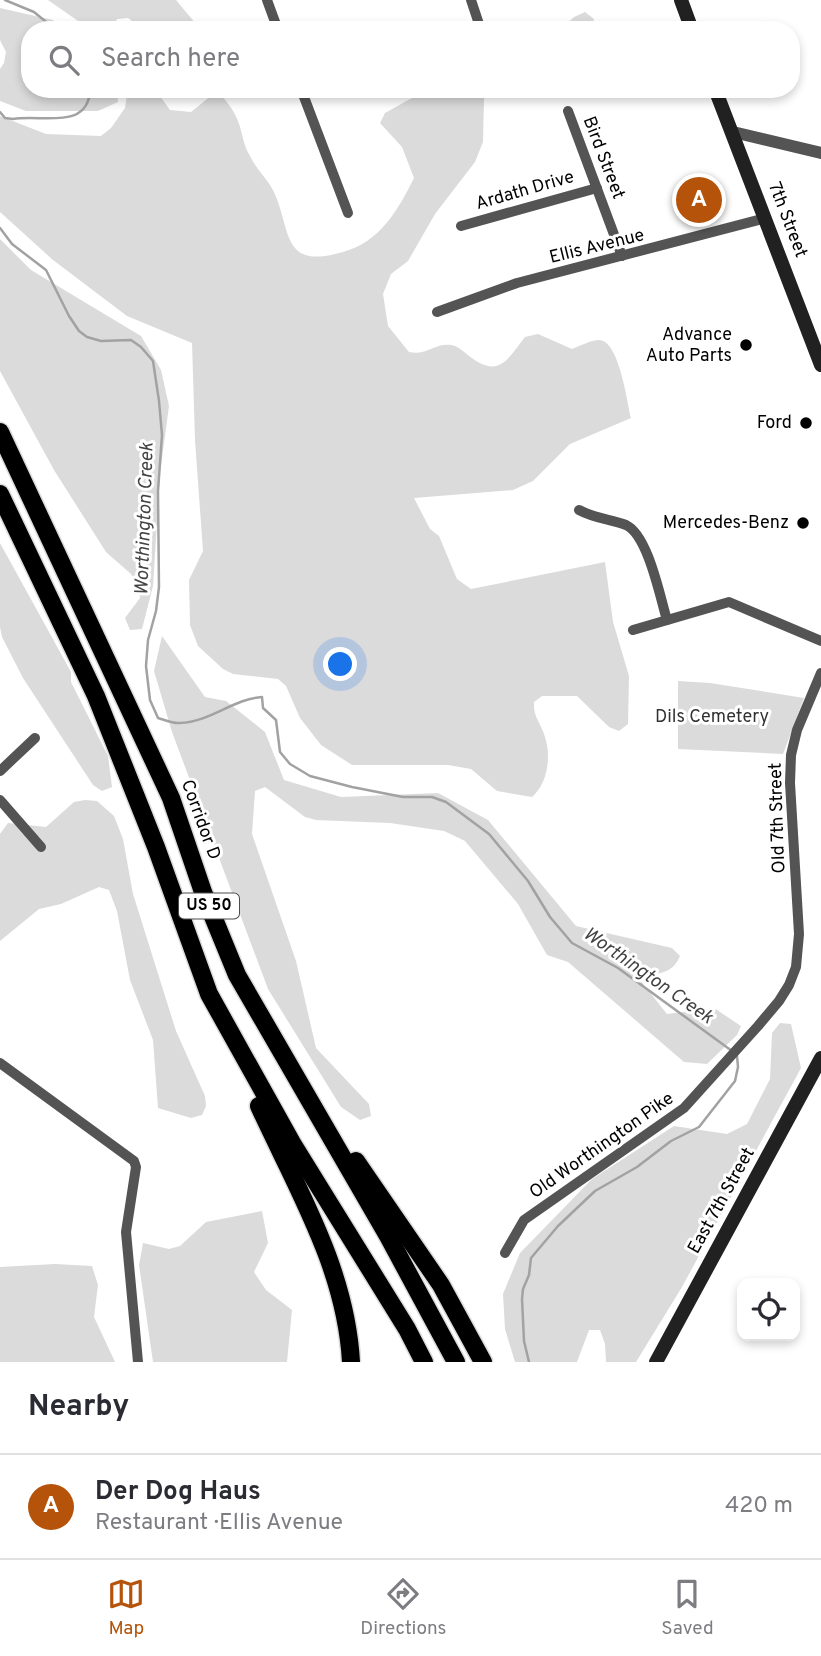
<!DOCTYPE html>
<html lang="en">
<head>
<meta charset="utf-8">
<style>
	:root { --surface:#fff; --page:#f7f7f7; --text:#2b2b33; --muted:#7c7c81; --line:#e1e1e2; --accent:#b45309 }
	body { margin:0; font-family:Overpass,sans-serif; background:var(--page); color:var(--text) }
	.controls { position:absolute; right:21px; bottom:21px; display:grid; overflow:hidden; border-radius:14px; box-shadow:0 4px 10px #0003 }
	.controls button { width:63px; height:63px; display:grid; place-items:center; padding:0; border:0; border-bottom:2px solid var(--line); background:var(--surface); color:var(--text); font:35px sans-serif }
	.you { position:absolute; left:341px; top:665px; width:24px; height:24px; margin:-18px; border:5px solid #fff; border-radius:50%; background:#1a73e8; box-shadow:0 0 0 10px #1a73e833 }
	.badge { display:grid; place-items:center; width:46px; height:46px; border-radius:50%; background:var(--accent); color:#fff; font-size:23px; font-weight:700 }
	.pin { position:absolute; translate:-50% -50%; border:4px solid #fff; box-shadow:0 2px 7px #0006 }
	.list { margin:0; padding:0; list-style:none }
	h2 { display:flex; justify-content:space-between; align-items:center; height:91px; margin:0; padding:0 28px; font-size:30px }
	h2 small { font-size:23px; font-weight:400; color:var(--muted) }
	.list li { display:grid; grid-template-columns:46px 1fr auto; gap:21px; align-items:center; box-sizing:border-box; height:105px; padding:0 28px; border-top:2px solid var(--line) }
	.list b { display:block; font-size:26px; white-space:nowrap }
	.list p { margin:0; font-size:23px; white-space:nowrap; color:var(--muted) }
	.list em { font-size:23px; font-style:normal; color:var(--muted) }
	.icon { flex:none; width:38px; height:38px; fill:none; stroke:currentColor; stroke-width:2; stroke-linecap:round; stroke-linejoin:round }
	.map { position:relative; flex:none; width:821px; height:1362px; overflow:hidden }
	.search { position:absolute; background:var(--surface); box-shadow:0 4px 10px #0003; left:21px; right:21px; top:21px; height:77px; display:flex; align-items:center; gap:18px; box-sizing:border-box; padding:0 24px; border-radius:28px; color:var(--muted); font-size:26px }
	.sheet { height:196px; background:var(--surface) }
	nav { display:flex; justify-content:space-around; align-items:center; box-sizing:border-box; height:98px; border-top:2px solid var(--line); background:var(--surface); font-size:19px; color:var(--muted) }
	nav a { display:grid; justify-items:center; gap:4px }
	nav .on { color:var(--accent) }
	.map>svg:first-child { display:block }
	.green { fill:#dbdbdb }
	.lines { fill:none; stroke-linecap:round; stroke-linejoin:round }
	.stream { stroke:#a2a2a2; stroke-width:2.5 }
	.motorway-casing { stroke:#dbdbdb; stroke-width:21 }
	.minor { stroke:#545454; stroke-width:10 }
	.tertiary { stroke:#545454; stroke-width:12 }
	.secondary { stroke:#212121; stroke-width:14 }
	.motorway { stroke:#000; stroke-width:18 }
	.poi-dot { fill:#000; stroke:#fff; stroke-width:2.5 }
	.labels { text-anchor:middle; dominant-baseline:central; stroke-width:6; stroke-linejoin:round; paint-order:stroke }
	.shield { fill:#fff; stroke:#4c4c4c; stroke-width:2 }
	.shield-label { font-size:16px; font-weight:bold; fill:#000 }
	.street-label { font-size:18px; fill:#000; stroke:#fff }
	.poi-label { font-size:18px; fill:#000; stroke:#fff; text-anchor:end }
	.park-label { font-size:18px; fill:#323232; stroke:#fff }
	.water-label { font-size:19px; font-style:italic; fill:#434343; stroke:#fff }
</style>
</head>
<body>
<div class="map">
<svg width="821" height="1362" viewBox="0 0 821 1362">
	<rect width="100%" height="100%" fill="#fff"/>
	<g class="green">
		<path d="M48 0H176L201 30H145L128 18 117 19 112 30H91Z"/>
		<path d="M0 8 53 20 62 30H30V89H117L118 102 98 111H26L0 101V69L4 63 6 52 0 40Z"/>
		<path d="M585 12 594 19 591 30H560L574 17Z"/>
		<path d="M128 89H155L170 110 191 112 217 91C225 99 234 110 238 121 243 134 243 145 250 156 256 169 268 179 274 192 292 232 281 270 343 252 380 242 398 210 414 178L402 147 380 123 385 113 428 89H490L484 99 483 142 475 162 435 214 408 261 391 274 383 294 388 326 409 352C427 356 434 343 451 345 458 346 464 352 469 356 499 379 507 360 525 337L538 334 572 349C580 346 591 340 599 340 619 340 627 401 631 418L570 444 533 481 513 490 414 498 430 529 439 536 457 579 471 589 605 562 613 622 629 676 628 724 619 731 609 727 577 696H542L534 702C533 716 540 722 544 734 552 755 548 783 532 797L497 791 471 769 448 765H352L321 745 300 718 286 686 278 679 233 674 223 669 198 646 190 625 189 580 203 551 195 440 192 343 127 316 53 260 0 212V116L46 134 101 136 111 128 125 108Z"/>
		<path d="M0 239 31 270 141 336 161 370 169 406 160 473 153 586 142 629 130 630 125 618 140 598 139 588 131 574 106 552 54 470 0 371Z"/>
		<path d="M0 543 71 672V682L108 756 112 787 102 791 93 785 23 678 2 637 0 627Z"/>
		<path d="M162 636 205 697 226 701 265 732 284 780 341 797 438 793 488 820 576 926 672 948 680 956C671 977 655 973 636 975L667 1014 714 1008 741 1026 737 1035 707 1064 684 1062 568 962 547 955 518 904 465 841 444 831 390 823 316 820 305 817 265 787 255 791 252 834 296 961 316 1048 369 1104 371 1116 360 1120 341 1107 268 989 172 732 154 671Z"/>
		<path d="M678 681 710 683 804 698 783 754 678 749Z"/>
		<path d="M85 800 97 801 114 816 123 839 133 894 176 1031 205 1096 206 1106 202 1115 191 1118 158 1108 153 1040 130 980 117 911 109 890 99 887 61 904 39 909 0 941V834L8 823 46 827 74 802Z"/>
		<path d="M780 1023 791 1024 801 1068 682 1287 636 1362H606L605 1344 600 1330H589L577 1362H515L505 1329 503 1294 520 1253 592 1179 674 1126 727 1134 747 1124 770 1079 772 1033Z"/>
		<path d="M262 1211 268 1243 254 1272 266 1290 292 1310 287 1362H153L139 1265 143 1243 169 1249 180 1246 206 1222Z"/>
		<path d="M55 1264 92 1266 98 1285 94 1317 115 1362H0V1267Z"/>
	</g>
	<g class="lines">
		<g class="stream">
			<path d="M5 0 34 12 56 30"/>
			<path d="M0 112 5 118 13 119C42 114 89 131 90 89"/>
			<path d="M0 228 12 244 46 270 69 316 79 331 87 337 101 341 131 340 141 347 153 361 159 401 162 435 158 491 159 587 156 611 148 640 146 666 150 700 158 718C165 720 174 724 180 723 210 722 233 699 262 697L263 708 276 720 280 752 290 764 310 776 352 787 403 797H432L446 802 489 834 528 881 550 917 572 943 618 968 732 1051"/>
			<path d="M529 1362 524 1341 522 1299 523 1289 529 1275 531 1258 558 1226 595 1191 637 1167 671 1141 699 1127 735 1081 738 1067 737 1056"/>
		</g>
		<g class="motorway-casing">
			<g id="motorway">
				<path d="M0 432 171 798 203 892 237 975 388 1236 456 1362"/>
				<path d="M0 494 96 696 156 847 209 994 292 1143 407 1329 424 1362"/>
				<path d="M259 1106C297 1189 346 1269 351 1362"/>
				<path d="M356 1161 441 1285 483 1362"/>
			</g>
		</g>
		<g class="minor">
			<path d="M267 0 278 30"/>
			<path d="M463 30 479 24 471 0"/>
			<path d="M301 89 348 213"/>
			<path d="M568 111 622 256"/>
			<path d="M461 226 597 188"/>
			<path d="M437 312 517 283 766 218"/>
			<path d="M579 510C596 519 611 519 626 525 648 535 660 597 667 620"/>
			<path d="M633 630 729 602 821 641"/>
			<path d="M0 771 35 738"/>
			<path d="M0 800 41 847"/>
			<path d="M0 1063 134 1161 136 1167 126 1232 138 1362"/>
			<path d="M505 1253 524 1220 684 1108 758 1026 779 1001 789 985 796 967 799 934 790 783 791 755 797 730 821 673"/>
		</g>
		<path class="tertiary" d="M733 132 821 153"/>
		<g class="secondary">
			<path d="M681 0 692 30"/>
			<path d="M715 89 821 365"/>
			<path d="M656 1362 821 1058"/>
		</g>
		<use href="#motorway" class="motorway"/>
	</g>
	<g class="poi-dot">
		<circle cx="746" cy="345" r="7"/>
		<circle cx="806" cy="423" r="7"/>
		<circle cx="803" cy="523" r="7"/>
	</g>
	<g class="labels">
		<rect class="shield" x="179" y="893.5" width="60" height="25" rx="5"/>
		<g class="shield-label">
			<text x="209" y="906">US 50</text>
		</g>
		<g class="street-label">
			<text transform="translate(603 158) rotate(69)">Bird Street</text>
			<text transform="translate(525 191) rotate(-16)">Ardath Drive</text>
			<text transform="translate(787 220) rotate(69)">7th Street</text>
			<text transform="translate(597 247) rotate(-14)">Ellis Avenue</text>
			<text transform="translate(778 818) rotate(-92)">Old 7th Street</text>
			<text transform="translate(200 820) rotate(70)">Corridor D</text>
			<text transform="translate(602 1146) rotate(-35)">Old Worthington Pike</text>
			<text transform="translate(722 1201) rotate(-61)">East 7th Street</text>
		</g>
		<g class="poi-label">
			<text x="732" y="335">Advance<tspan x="732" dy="21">Auto Parts</tspan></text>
			<text x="792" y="423">Ford</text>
			<text x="789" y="523">Mercedes-Benz</text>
		</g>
		<g class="park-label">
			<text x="712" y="717">Dils Cemetery</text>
		</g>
		<g class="water-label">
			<text transform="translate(145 519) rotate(-88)">Worthington Creek</text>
			<text transform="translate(648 976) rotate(35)">Worthington Creek</text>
		</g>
	</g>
</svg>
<div class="controls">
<button><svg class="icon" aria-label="locate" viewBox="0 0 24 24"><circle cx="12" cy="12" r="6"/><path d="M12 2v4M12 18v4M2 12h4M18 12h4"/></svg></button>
</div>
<div class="you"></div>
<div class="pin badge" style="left:699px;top:200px">A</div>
<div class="search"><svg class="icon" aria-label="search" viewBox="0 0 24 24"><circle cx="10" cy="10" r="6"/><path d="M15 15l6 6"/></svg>Search here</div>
</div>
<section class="sheet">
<h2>Nearby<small></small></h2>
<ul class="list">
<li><span class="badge">A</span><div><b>Der Dog Haus</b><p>Restaurant · Ellis Avenue</p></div><em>420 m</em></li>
</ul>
</section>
<nav>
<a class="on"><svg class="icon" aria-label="map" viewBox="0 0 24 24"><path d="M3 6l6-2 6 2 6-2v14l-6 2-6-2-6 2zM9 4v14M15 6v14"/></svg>Map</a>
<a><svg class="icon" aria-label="directions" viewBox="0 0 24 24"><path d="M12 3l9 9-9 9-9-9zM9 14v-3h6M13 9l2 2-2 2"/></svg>Directions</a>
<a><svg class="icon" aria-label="saved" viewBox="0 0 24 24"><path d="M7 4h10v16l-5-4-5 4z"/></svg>Saved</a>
</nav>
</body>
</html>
